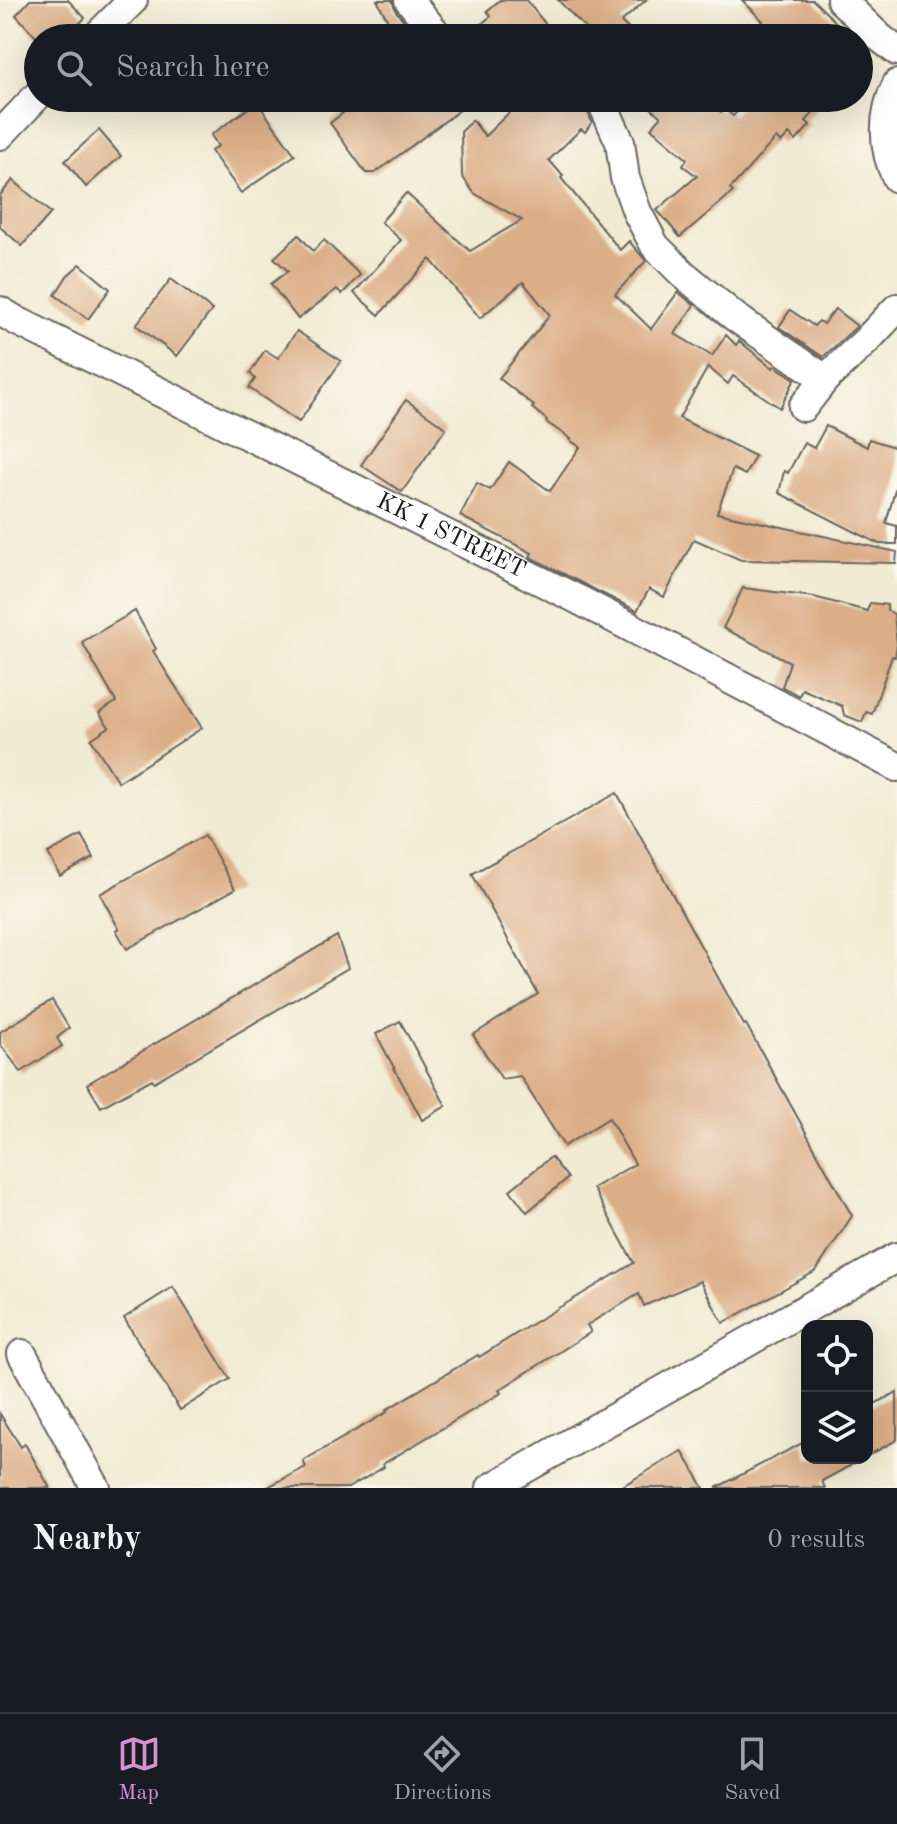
<!DOCTYPE html>
<html lang="en">
<head>
<meta charset="utf-8">
<style>
	:root { --surface:#171b24; --page:#20242c; --text:#f1f3f6; --muted:#9ea1a6; --line:#363941; --accent:#d690ce }
	body { margin:0; font-family:"Old Standard TT",serif; background:var(--page); color:var(--text) }
	.controls { position:absolute; right:24px; bottom:24px; display:grid; overflow:hidden; border-radius:16px; box-shadow:0 8px 32px #0002 }
	.controls button { width:72px; height:72px; display:grid; place-items:center; padding:0; border:0; border-bottom:2px solid var(--line); background:var(--surface); color:var(--text); font:40px sans-serif }
	.list { margin:0; padding:0; list-style:none }
	h2 { display:flex; justify-content:space-between; align-items:center; height:104px; margin:0; padding:0 32px; font-size:34px }
	h2 small { font-size:26px; font-weight:400; color:var(--muted) }
	.icon { flex:none; width:44px; height:44px; fill:none; stroke:currentColor; stroke-width:2; stroke-linecap:round; stroke-linejoin:round }
	.map { position:relative; flex:none; width:897px; height:1488px; overflow:hidden }
	.search { position:absolute; background:var(--surface); box-shadow:0 8px 32px #0002; left:24px; right:24px; top:24px; height:88px; display:flex; align-items:center; gap:20px; box-sizing:border-box; padding:0 28px; border-radius:44px; color:var(--muted); font-size:30px }
	.sheet { height:224px; background:var(--surface) }
	nav { display:flex; justify-content:space-around; align-items:center; box-sizing:border-box; height:112px; border-top:2px solid var(--line); background:var(--surface); font-size:22px; color:var(--muted) }
	nav a { display:grid; justify-items:center; gap:4px }
	nav .on { color:var(--accent) }
	.map>svg:first-child { display:block }
	.building { fill:#dcae88 }
	.lines { fill:none; stroke-linecap:round; stroke-linejoin:round }
	.street-casing { stroke:#67645c; stroke-width:32 }
	.street { stroke:#fff; stroke-width:28 }
	.labels { text-anchor:middle; dominant-baseline:central; stroke-width:6; stroke-linejoin:round; paint-order:stroke }
	.street-label { font-size:24px; fill:#1c1c1c; stroke:#fbf7ec }
</style>
</head>
<body>
<div class="map">
<svg width="897" height="1488" viewBox="0 0 897 1488">
	<rect width="100%" height="100%" fill="#fbf7ec"/>
	<filter id="ink" filterUnits="userSpaceOnUse"><feTurbulence type="fractalNoise" baseFrequency=".0125" numOctaves="2"/><feDisplacementMap in="SourceGraphic" scale="16" xChannelSelector="R" yChannelSelector="G"/><feConvolveMatrix kernelMatrix="1 2 1 2 8 2 1 2 1" color-interpolation-filters="sRGB"/></filter>
	<filter id="wash" filterUnits="userSpaceOnUse"><feTurbulence type="fractalNoise" baseFrequency=".006" numOctaves="4" result="noise"/><feDisplacementMap in="SourceGraphic" scale="32" xChannelSelector="R" yChannelSelector="G"/><feGaussianBlur stdDeviation="1.8" result="paint"/><feColorMatrix in="noise" values="0 0 0 0 0 0 0 0 0 0 0 0 0 0 0 0 0 1.4 0 .05"/><feComposite in="paint" operator="in"/></filter>
	<g filter="url(#wash)">
		<rect width="100%" height="100%" fill="#f1ebd3"/>
		<g id="blocks">
			<g class="building">
				<path d="M30 0H68L85 18 64 38H37L16 15Z"/>
				<path d="M377 0H392L396 11 418 38H397Z"/>
				<path d="M500 0H526L557 38H491L480 25 491 16 487 11Z"/>
				<path d="M558 0H646L621 22 638 38H595Z"/>
				<path d="M742 0H813L852 38H744L763 21Z"/>
				<path d="M331 98H476L375 173H366L330 123 343 113Z"/>
				<path d="M524 98H575L585 106 592 122 585 132 581 129 549 160 563 176 561 178 620 250 629 241 646 261 615 294 651 329 678 292 694 305 675 334 712 356 726 335 736 345 739 341 773 368 775 366 795 379 780 408 733 376 728 384 708 367 679 418 755 456 745 475 733 469 717 513 897 552 896 563 741 560 694 539 664 597 649 589 637 611 530 557 532 553 460 516 477 483 490 490 509 462 550 491 580 447 570 440 571 439 546 422 547 420 532 408 534 406 499 378 550 315 523 282 480 318 430 259 379 315 354 293 401 240 381 222 406 193 470 251 522 220 474 193 462 176 461 132 472 120 485 136Z"/>
				<path d="M640 98H706L721 112 724 108 733 116 751 98H805L817 109 806 121 810 125 796 141 789 134 781 143 776 138 730 189 733 192 680 237 657 210 697 176 683 166 687 159 651 128 661 117Z"/>
				<path d="M257 102 295 155 241 193 211 151 218 146 211 135Z"/>
				<path d="M99 130 121 156 86 187 65 161Z"/>
				<path d="M13 180 51 213 22 246 0 227V195Z"/>
				<path d="M299 235 313 251 324 240 360 275 342 294 337 289 298 319 271 284 288 271 274 258Z"/>
				<path d="M80 264 110 289 88 319 55 295 67 276Z"/>
				<path d="M171 279 212 310 177 356 136 325Z"/>
				<path d="M835 309 857 326 823 357 779 327 790 310 814 326 819 321 823 324Z"/>
				<path d="M297 331 341 361 299 422 249 388 255 379 250 373 265 350 278 358Z"/>
				<path d="M406 400 446 428 402 492 361 465Z"/>
				<path d="M826 426 867 447 869 439 897 448V483L886 523 897 526V544H879L779 493 784 471 788 473 804 443 814 448Z"/>
				<path d="M743 588 814 597 867 611 870 603 887 605V610L894 614 897 645 895 657 892 656 872 714 866 712 862 722 844 715 842 706 802 689 799 696 782 687 790 662 723 628Z"/>
				<path d="M135 611 156 649 153 651 202 728 118 782 91 739 109 727 99 713 116 702 82 642Z"/>
				<path d="M617 793 744 1025 746 1024 852 1216 816 1271 723 1323 700 1281 644 1306 639 1294 587 1325 591 1332 499 1390 501 1393 383 1464 384 1467 348 1488H266L306 1467 303 1461 387 1412 386 1410 478 1355 479 1357 535 1322 634 1263 593 1188 635 1164 609 1118 564 1146 520 1076 502 1079 473 1035 538 994 472 874Z"/>
				<path d="M81 835 94 858 60 876 48 853Z"/>
				<path d="M205 835 235 889 127 949 116 930 119 929 100 894Z"/>
				<path d="M337 936 348 968 154 1082 152 1079 101 1107 87 1084Z"/>
				<path d="M52 1000 69 1028 57 1038 62 1046 21 1072 0 1044V1032Z"/>
				<path d="M400 1021 446 1106 422 1120 376 1034Z"/>
				<path d="M551 1157 568 1178 527 1212 510 1190Z"/>
				<path d="M173 1287 230 1379 180 1410 124 1318Z"/>
				<path d="M897 1392V1440L867 1456V1408Z"/>
				<path d="M0 1414 21 1447 25 1444 50 1488H0Z"/>
				<path d="M802 1443 807 1453V1458H864L822 1481 825 1488H716Z"/>
				<path d="M682 1451 704 1488H619Z"/>
			</g>
		</g>
	</g>
	<g filter="url(#ink)">
		<use href="#blocks" fill-opacity="0" stroke="#67645c" stroke-width="2"/>
		<g class="lines">
			<g class="street-casing">
				<g id="street">
					<path d="M409 0 440 38"/>
					<path d="M841 0 879 37 897 51"/>
					<path d="M95 38 133 0"/>
					<path d="M897 84C882 113 882 149 897 178"/>
					<path d="M600 98 620 142 625 178 637 212 655 246 683 274 735 317 825 379"/>
					<path d="M0 135 38 95"/>
					<path id="s1" d="M0 311 17 321 579 600 897 767"/>
					<path d="M803 407 825 379 865 342 897 308"/>
					<path d="M22 1354 96 1488"/>
					<path d="M491 1488 897 1257"/>
				</g>
			</g>
			<use href="#street" class="street"/>
		</g>
	</g>
	<g class="labels">
		<g class="street-label">
			<text stroke="none"><textPath href="#s1" startOffset="504">KK 1 STREET</textPath></text>
		</g>
	</g>
</svg>
<div class="controls">
<button><svg class="icon" aria-label="locate" viewBox="0 0 24 24"><circle cx="12" cy="12" r="6"/><path d="M12 2v4M12 18v4M2 12h4M18 12h4"/></svg></button>
<button><svg class="icon" aria-label="layers" viewBox="0 0 24 24"><path d="M12 4l9 5-9 5-9-5zM3 14l9 5 9-5"/></svg></button>
</div>
<div class="search"><svg class="icon" aria-label="search" viewBox="0 0 24 24"><circle cx="10" cy="10" r="6"/><path d="M15 15l6 6"/></svg>Search here</div>
</div>
<section class="sheet">
<h2>Nearby<small>0 results</small></h2>
<ul class="list">
</ul>
</section>
<nav>
<a class="on"><svg class="icon" aria-label="map" viewBox="0 0 24 24"><path d="M3 6l6-2 6 2 6-2v14l-6 2-6-2-6 2zM9 4v14M15 6v14"/></svg>Map</a>
<a><svg class="icon" aria-label="directions" viewBox="0 0 24 24"><path d="M12 3l9 9-9 9-9-9zM9 14v-3h6M13 9l2 2-2 2"/></svg>Directions</a>
<a><svg class="icon" aria-label="saved" viewBox="0 0 24 24"><path d="M7 4h10v16l-5-4-5 4z"/></svg>Saved</a>
</nav>
</body>
</html>
